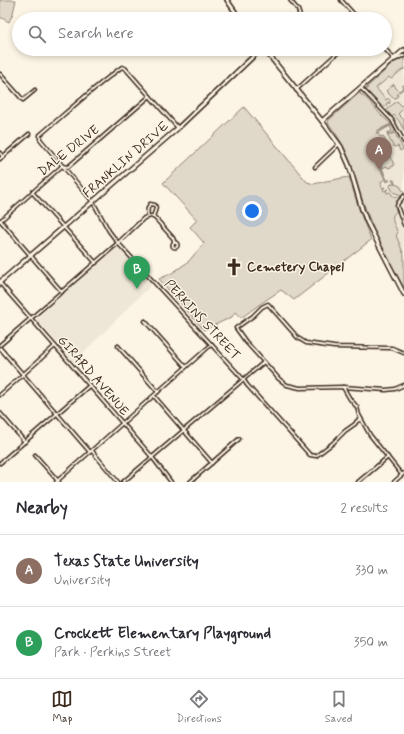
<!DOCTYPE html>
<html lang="en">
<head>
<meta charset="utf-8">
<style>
	:root { --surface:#fff; --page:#f2f2f3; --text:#2b2b33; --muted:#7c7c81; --line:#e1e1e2; --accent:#3b2a1e }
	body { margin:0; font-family:Mynerve,sans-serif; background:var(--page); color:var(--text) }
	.you { position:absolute; left:252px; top:211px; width:14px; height:14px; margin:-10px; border:3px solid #fff; border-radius:50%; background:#1a73e8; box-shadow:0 0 0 6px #1a73e833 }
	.badge { display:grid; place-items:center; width:26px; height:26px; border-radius:50%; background:var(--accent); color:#fff; font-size:13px; font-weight:700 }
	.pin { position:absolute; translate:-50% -33px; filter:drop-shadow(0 1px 2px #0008) }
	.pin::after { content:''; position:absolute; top:21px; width:14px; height:12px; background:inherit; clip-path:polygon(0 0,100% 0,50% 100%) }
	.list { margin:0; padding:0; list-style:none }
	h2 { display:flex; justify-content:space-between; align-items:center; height:52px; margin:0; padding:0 16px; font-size:17px }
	h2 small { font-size:13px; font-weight:400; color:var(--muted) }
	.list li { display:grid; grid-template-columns:26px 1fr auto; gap:12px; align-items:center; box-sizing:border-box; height:72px; padding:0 16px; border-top:1px solid var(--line) }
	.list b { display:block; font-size:15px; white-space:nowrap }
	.list p { margin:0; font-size:13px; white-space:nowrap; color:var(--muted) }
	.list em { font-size:13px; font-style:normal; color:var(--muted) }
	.icon { flex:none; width:22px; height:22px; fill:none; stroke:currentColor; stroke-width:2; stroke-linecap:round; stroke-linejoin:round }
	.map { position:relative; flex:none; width:404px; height:482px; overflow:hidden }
	.search { position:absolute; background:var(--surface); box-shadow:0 2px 6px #0003; left:12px; right:12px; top:12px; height:44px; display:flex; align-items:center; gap:10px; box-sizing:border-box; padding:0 14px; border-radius:22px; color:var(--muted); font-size:15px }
	.sheet { height:196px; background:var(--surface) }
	nav { display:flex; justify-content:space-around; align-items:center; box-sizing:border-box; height:56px; border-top:1px solid var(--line); background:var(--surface); font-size:11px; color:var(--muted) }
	nav a { display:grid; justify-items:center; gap:2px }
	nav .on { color:var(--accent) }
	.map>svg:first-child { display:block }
	.built { fill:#eee6d6 }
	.green { fill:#e0d8c8; stroke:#8e8173 }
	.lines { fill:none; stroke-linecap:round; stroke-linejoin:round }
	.street-casing { stroke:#3b2a1e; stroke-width:5 }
	.secondary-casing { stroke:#3b2a1e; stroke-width:6 }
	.street { stroke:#fcf5e5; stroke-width:2 }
	.secondary { stroke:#fcf5e5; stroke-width:3 }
	.labels { text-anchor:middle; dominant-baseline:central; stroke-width:3; stroke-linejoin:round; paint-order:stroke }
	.street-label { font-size:13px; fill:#3b2a1e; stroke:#fcf5e5 }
	.poi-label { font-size:13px; font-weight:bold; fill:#3b2a1e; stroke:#fcf5e5; text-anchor:start }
</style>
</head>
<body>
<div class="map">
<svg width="404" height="482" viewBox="0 0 404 482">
	<rect width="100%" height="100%" fill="#fcf5e5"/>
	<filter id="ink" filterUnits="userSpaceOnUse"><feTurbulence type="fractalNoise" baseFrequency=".025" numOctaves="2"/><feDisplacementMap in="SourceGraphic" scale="8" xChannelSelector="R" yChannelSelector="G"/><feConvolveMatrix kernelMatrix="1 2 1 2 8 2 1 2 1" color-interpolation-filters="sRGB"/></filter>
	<g filter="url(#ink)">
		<g class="built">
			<path d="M404 56V289L370 221 365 208 352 165 345 151 327 123 329 120 400 57Z"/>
			<path d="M118 245 152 284 74 362 36 319Z"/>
		</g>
		<g class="green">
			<path d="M0 0H16L13 13 9 22 0 17Z"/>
			<path d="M400 57H402L404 59V70L403 69 391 79 389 77 376 88 386 100 388 98C390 100 391 101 389 104L388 102 386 104 387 105 383 108 367 91 366 89 368 88H366Z"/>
			<path d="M394 84 395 86V87L399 91 403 88 402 86 404 85V88L397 94 398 96 395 98H393L386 91Z"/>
			<path d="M359 93H361L360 94C369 99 374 107 381 115 384 118 388 121 391 124L378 130 376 134 379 131 391 125 394 129 395 131 391 134 387 133 392 131 390 126 378 133 380 137 383 136 386 142 379 145 377 140 372 142 378 154 383 152 382 149 388 146 390 149 387 151 394 164V166L388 168 387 166 382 168 387 180H390L387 182 381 168V165L383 163 381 165 380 169 385 179 381 182 382 188 385 187 383 190 385 191 388 188V189L386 190 387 193 390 192 393 196 400 198C396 204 396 204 397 211 388 217 395 225 398 233L396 235 404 255V288C390 263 376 237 366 210 354 178 352 152 328 123L329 120Z"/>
			<path d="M397 101 404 108 398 114 404 120V130L399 121 394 115 392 117 387 111V109Z"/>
			<path d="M244 107 307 182 314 184 326 181 349 177 361 215 371 240 294 300 281 290 260 304 241 318 235 312 232 317 204 330 159 279 172 273 188 262 204 243 190 227 197 220 163 183Z"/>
			<path d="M395 133 403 149 400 151 398 146 395 147 393 146 387 134H392Z"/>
			<path d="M392 180H394L395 184 400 186 403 191H404V194L401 195 393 192 390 186 391 184 394 183Z"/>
		</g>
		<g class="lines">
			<g class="street-casing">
				<g id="street">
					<path d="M290 0 298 10 301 19"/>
					<path d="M341 0 358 19"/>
					<path d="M385 49 394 59"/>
					<path d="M269 56 277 49"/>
					<path d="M394 60C398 59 400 55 404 56"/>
					<path d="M0 74 23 100 35 90"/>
					<path d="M361 88 392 120 397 129 404 142"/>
					<path d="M296 90 342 49"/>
					<path d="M178 128 125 68 122 67C93 88 67 112 40 135V139L93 202 109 231 118 243 243 379 247 385 310 455 316 456 333 443 345 431 355 424 357 421 361 419"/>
					<path d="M0 153 3 157"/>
					<path d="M0 159 29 134"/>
					<path d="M315 167 339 144"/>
					<path d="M32 192 96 263"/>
					<path d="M404 196 398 203 397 206 404 225"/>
					<path d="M148 217C147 212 147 208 150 204L155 205 156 208 153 217"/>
					<path d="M0 220 62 292"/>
					<path d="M0 221 62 166 68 167 150 96"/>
					<circle cx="175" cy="245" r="2.5"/>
					<path d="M0 283 152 457 171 482"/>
					<path d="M145 321 186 367"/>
					<path d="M0 345 118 243 144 218 151 216 155 218 173 238 175 243"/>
					<path d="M118 346 158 392"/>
					<path d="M0 348 90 452"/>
					<path d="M404 353 392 348 334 347 306 343 298 338 268 304 262 307 253 316 236 328 246 342 256 353 279 379 287 385 300 388 343 387 386 390 395 389 404 385"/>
					<path d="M343 387 350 399 357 407 359 415 370 435 402 475"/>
					<path d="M0 395 55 346"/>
					<path d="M154 396 212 463"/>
					<path d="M0 413 25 442"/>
					<path d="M92 451 118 482"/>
					<path d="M35 455 59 482"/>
					<path d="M0 463 89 386"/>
					<path d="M56 482 212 344"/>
					<path d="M123 482 264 362"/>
					<path d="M190 482 239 439"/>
					<path d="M358 482 388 457"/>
					<path d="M394 482 404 473"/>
				</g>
			</g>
			<g class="secondary-casing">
				<g id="secondary">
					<path d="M227 0 240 19"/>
					<path d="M264 49 322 121 341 147 349 165 362 209 367 222 404 294"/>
					<path d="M322 121 404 50"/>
					<path d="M0 282 178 128 261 49"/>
				</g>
			</g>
			<use href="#street" class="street"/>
			<use href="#secondary" class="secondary"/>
		</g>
	</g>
	<defs>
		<g id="church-bare" transform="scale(1.38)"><path d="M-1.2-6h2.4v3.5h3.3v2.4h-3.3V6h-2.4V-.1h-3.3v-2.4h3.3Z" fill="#3b2a1e" stroke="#fcf5e5" stroke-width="2.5" paint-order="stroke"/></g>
	</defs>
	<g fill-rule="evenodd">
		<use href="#church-bare" x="234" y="267"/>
	</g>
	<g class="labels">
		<g class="street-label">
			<text transform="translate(69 151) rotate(-38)">DALE DRIVE</text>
			<text transform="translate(126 160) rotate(-41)">FRANKLIN DRIVE</text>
			<text transform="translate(202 320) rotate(47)">PERKINS STREET</text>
			<text transform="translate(93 376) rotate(49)">GIRARD AVENUE</text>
		</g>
		<g class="poi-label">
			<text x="247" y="267">Cemetery Chapel</text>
		</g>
	</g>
</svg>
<div class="you"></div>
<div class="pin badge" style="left:379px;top:170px;background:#8d6e63">A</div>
<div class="pin badge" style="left:137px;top:289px;background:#2e9e5b">B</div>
<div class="search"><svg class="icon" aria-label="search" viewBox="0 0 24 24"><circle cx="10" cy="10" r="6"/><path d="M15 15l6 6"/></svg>Search here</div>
</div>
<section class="sheet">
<h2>Nearby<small>2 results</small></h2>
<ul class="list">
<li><span class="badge" style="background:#8d6e63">A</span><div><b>Texas State University</b><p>University</p></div><em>330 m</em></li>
<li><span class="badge" style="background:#2e9e5b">B</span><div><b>Crockett Elementary Playground</b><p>Park · Perkins Street</p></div><em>350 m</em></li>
</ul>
</section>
<nav>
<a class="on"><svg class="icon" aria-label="map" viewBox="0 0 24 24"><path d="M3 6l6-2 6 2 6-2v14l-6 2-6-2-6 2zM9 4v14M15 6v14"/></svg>Map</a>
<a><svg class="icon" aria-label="directions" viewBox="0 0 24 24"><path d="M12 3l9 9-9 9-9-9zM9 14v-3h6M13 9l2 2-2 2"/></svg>Directions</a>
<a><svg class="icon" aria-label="saved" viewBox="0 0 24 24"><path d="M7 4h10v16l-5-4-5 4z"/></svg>Saved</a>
</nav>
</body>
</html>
